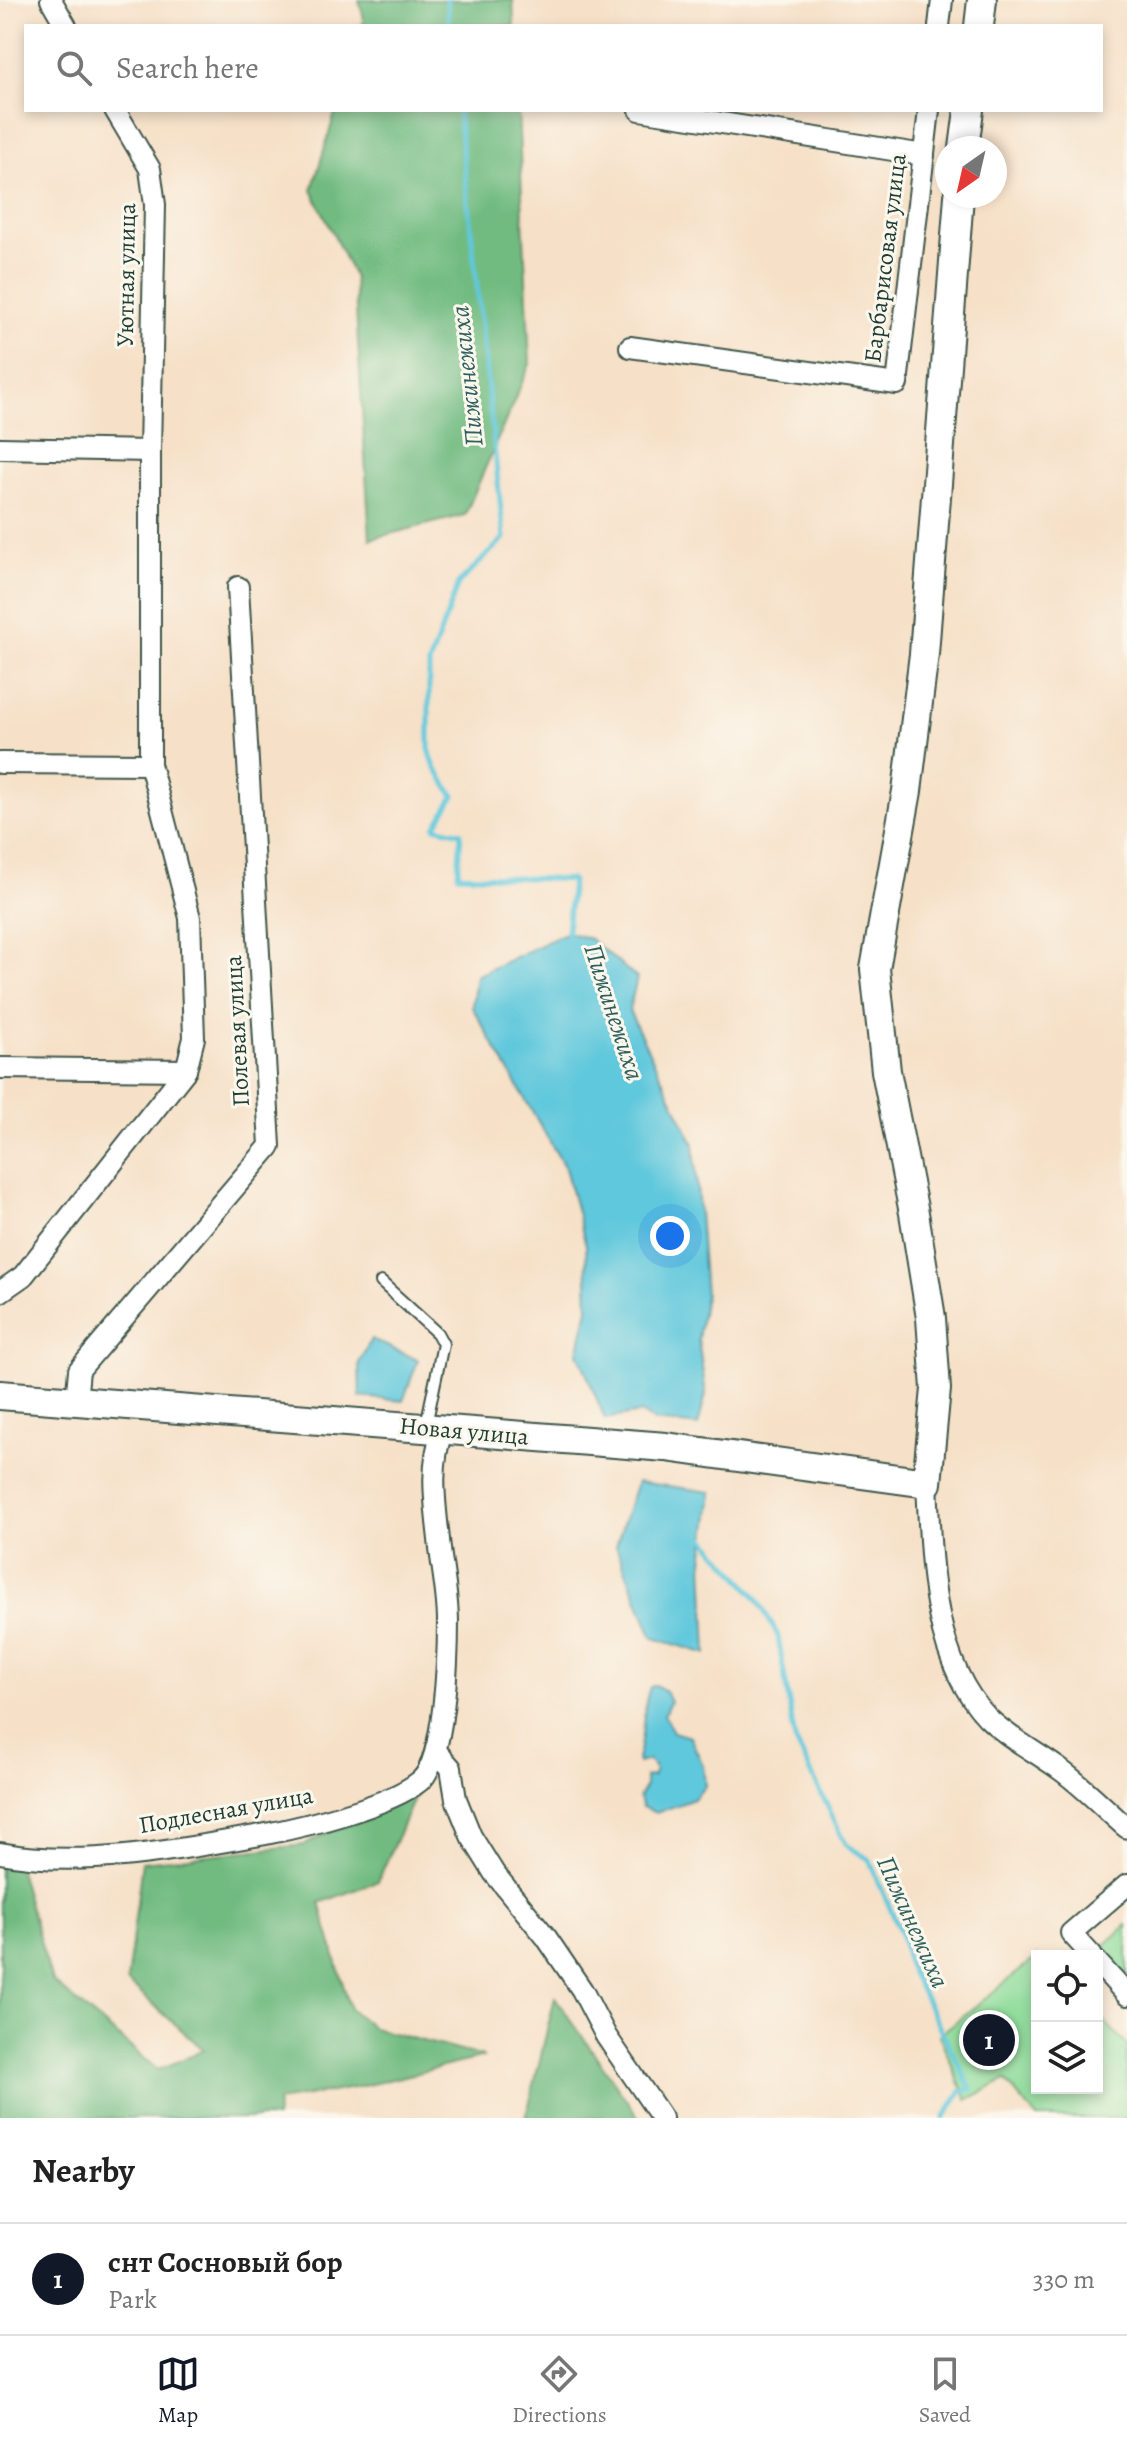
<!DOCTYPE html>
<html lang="en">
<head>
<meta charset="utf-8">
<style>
	:root { --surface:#fff; --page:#f6f6f6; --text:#222; --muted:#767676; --line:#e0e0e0; --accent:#111827 }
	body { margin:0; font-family:Alegreya,serif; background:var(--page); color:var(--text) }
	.controls { position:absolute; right:24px; bottom:24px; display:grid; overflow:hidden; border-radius:0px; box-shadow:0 4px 12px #0003 }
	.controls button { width:72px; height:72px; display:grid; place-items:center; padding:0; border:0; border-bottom:2px solid var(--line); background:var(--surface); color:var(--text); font:40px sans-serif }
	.compass { position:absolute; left:935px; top:136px; width:72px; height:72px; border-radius:50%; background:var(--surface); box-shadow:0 4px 12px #0003; rotate:214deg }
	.you { position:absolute; left:670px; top:1236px; width:28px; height:28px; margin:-20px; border:6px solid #fff; border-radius:50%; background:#1a73e8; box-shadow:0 0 0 12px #1a73e833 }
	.badge { display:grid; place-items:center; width:52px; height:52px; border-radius:50%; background:var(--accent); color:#fff; font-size:26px; font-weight:700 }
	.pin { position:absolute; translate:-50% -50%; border:4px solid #fff; box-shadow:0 2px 8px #0006 }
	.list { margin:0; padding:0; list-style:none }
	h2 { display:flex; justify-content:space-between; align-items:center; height:104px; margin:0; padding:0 32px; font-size:34px }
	h2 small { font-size:26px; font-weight:400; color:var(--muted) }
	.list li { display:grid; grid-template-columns:52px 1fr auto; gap:24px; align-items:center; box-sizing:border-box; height:112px; padding:0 32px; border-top:2px solid var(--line) }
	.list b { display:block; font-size:30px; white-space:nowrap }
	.list p { margin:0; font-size:26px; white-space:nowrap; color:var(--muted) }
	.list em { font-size:26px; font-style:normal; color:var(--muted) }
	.icon { flex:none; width:44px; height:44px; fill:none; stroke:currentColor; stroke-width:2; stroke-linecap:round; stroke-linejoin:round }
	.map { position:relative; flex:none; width:1127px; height:2118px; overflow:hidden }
	.search { position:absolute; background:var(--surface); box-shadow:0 4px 12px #0003; left:24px; right:24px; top:24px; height:88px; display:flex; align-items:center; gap:20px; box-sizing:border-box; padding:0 28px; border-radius:0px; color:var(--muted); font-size:30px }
	.sheet { height:216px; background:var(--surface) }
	nav { display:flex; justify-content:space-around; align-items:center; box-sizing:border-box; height:112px; border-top:2px solid var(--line); background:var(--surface); font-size:22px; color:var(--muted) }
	nav a { display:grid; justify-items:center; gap:4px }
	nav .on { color:var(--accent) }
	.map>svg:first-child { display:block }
	.green { fill:#8cdb99; stroke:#568c66; stroke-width:2 }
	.forest { fill:#71bb81; stroke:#487c5a; stroke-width:2 }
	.water { fill:#60c8dc; stroke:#408288; stroke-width:2 }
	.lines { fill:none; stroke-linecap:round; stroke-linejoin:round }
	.stream { stroke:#60c8dc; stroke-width:5 }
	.lane-casing { stroke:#3f554a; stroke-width:14 }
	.street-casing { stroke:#3f554a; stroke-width:24 }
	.secondary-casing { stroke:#3f554a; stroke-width:32 }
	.lane { stroke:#fff; stroke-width:10 }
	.street { stroke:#fff; stroke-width:20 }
	.secondary { stroke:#fff; stroke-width:28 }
	.labels { text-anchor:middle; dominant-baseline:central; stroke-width:6; stroke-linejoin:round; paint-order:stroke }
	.street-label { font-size:24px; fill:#1f3d34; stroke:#fbf7ec }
	.water-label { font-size:26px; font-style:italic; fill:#2f605e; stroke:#fbf7ec }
</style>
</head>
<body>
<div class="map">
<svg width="1127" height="2118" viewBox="0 0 1127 2118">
	<rect width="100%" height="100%" fill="#fbf7ec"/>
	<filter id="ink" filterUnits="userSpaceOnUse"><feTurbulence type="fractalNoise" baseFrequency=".0125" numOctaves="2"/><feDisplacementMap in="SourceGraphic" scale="16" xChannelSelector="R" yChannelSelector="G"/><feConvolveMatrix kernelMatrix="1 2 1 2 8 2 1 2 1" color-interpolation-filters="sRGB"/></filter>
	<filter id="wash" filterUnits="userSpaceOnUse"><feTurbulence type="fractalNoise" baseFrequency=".006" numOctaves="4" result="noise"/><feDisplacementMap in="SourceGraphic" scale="32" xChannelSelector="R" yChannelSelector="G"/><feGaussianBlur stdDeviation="1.8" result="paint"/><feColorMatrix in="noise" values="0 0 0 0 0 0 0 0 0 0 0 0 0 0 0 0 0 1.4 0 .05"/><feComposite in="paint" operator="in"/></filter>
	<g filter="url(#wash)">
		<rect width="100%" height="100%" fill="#f6e0c7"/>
		<g class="green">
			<path d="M1127 1925V1984L1097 1952Z"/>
			<path d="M1037 1957V2088H1097V2014L1127 2045V2118H1037L1005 2080 967 2100 939 2035Z"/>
		</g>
		<g class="forest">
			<path d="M359 0H513L514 26H362L364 19Z"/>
			<path d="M336 110H518L530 364 465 515 370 539 354 277 312 190Z"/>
			<path d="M420 1785 378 1881 320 1903 350 2009 373 2028 484 2057 359 2087 278 2101 276 2118H0V1859L17 1864 52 1981 158 2070 204 2050 127 1981 142 1862 304 1845Z"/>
			<path d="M555 1997 639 2118H526Z"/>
		</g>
		<g class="water">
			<path d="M567 932 590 939 637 978 629 1011 694 1144 705 1295 698 1339 706 1394 698 1426 654 1421 640 1413 605 1419 578 1353 588 1309 586 1245 565 1168 472 1007 476 976Z"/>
			<path d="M371 1339 418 1360 403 1401 360 1397 359 1363Z"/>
			<path d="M637 1482 712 1492 703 1561 707 1654 653 1638 616 1546Z"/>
			<path d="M656 1685 665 1692 670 1701 664 1715 673 1732 690 1737 703 1765 705 1786 694 1799 656 1813 642 1807 639 1797 645 1787V1777L653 1776 655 1768 648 1760 638 1763 637 1759C645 1737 641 1710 650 1687Z"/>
		</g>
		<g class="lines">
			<g class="stream">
				<path d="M447 0 449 26"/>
				<path d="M458 110 504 538 458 584 429 664V749L435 768 454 796 435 827 461 833 458 875 572 880 567 932 569 938"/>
				<path d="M702 1535 757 1598 778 1636 795 1740 847 1846 869 1859 901 1934 908 1965 971 2089 960 2092 944 2118"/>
			</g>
		</g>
	</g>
	<g filter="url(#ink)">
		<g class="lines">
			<g class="lane-casing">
				<path id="lane" d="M381 1282 437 1333 443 1344 426 1425"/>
			</g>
			<g class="street-casing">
				<g id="street">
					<path d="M51 0 66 26"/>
					<path d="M939 26 942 0"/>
					<path d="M640 110 924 155"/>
					<path d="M630 347 897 384 929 110"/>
					<path d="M0 448 150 451"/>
					<path d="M0 763 150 764"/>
					<path d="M0 1068 186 1070"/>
					<path d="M0 1292 23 1276 186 1070 194 1038 190 918 150 764V451L155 205 150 169 115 110"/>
					<path d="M76 1402 79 1370 270 1146 238 587"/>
					<path d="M927 1483C931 1559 931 1658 987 1717 1008 1738 1038 1753 1062 1771 1085 1788 1105 1809 1127 1828"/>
					<path d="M437 1752 451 1768 456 1799 471 1836 494 1873 546 1937 582 1990 606 2036 662 2118"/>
					<path d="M0 1853C83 1869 183 1849 266 1834 306 1826 389 1806 420 1781 445 1761 448 1655 448 1622 448 1598 443 1573 440 1549 436 1508 428 1468 443 1429"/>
					<path d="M1092 1956 1071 1933 1127 1885"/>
					<path d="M1097 1962 1127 1995"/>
				</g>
			</g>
			<g class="secondary-casing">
				<g id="secondary">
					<path d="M979 26 982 0"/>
					<path d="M964 148 969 110"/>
					<path d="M0 1395 666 1447 927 1483 936 1389 931 1318 914 1213 886 1071 875 969 907 791 924 654 959 196"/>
				</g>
			</g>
			<use href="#lane" class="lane"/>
			<use href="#street" class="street"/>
			<use href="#secondary" class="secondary"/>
		</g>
	</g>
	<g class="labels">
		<g class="street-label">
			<text transform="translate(885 258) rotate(-83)">Барбарисовая улица</text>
			<text transform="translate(126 275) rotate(-89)">Уютная улица</text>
			<text transform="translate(237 1031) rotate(-93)">Полевая улица</text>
			<text transform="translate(464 1431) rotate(5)">Новая улица</text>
			<text transform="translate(226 1810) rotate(-10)">Подлесная улица</text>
		</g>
		<g class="water-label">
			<text transform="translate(467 376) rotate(-96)">Пижинежиха</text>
			<text transform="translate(614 1012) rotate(72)">Пижинежиха</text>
			<text transform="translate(913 1922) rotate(66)">Пижинежиха</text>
		</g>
	</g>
</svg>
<div class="controls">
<button><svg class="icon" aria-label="locate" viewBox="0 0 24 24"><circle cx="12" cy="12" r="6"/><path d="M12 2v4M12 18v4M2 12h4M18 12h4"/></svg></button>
<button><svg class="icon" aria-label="layers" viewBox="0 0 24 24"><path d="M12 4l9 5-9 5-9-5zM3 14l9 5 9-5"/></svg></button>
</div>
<svg class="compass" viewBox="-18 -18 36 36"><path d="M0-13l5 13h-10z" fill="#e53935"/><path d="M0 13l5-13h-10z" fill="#767676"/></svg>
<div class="you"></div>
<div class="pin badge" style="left:989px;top:2040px">1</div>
<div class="search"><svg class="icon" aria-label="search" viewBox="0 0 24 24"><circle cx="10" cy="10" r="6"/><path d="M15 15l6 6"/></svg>Search here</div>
</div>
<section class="sheet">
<h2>Nearby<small></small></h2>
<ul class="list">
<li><span class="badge">1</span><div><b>снт Сосновый бор</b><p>Park</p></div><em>330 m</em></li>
</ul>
</section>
<nav>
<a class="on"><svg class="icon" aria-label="map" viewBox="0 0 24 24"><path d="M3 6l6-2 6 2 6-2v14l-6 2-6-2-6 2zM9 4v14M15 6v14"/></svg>Map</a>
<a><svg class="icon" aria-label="directions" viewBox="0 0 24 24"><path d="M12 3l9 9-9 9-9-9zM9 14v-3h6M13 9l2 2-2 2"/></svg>Directions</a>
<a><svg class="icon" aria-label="saved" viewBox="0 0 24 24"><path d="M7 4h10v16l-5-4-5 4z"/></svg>Saved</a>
</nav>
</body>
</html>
